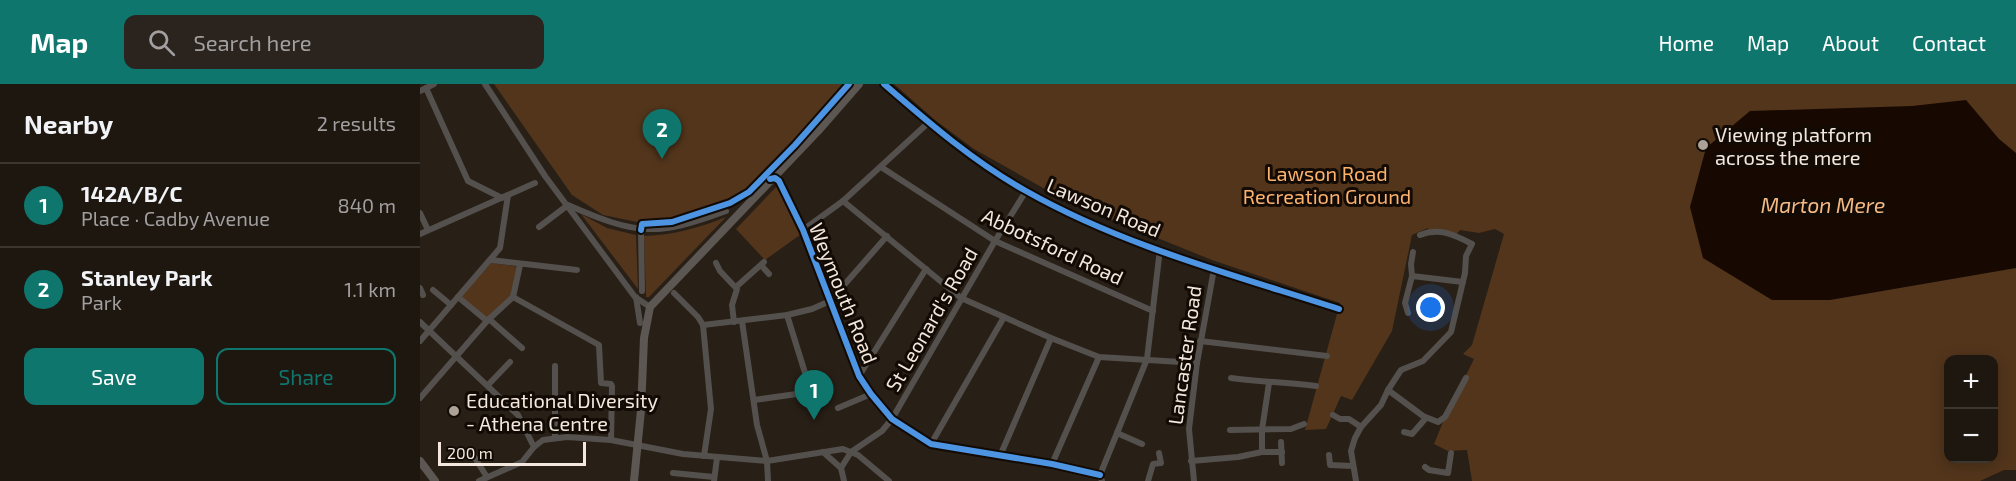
<!DOCTYPE html>
<html lang="en">
<head>
<meta charset="utf-8">
<style>
	:root { --surface:#1e1710; --page:#2b241e; --text:#f1f3f6; --muted:#a19f9f; --line:#3c3630; --accent:#0f766e }
	body { margin:0; font-family:"Exo 2",sans-serif; background:var(--page); color:var(--text) }
	.controls { position:absolute; right:18px; bottom:18px; display:grid; overflow:hidden; border-radius:12px; box-shadow:0 3px 15px #0003 }
	.controls button { width:54px; height:54px; display:grid; place-items:center; padding:0; border:0; border-bottom:2px solid var(--line); background:var(--surface); color:var(--text); font:30px sans-serif }
	.scale { position:absolute; left:18px; bottom:15px; width:148px; box-sizing:border-box; padding-left:6px; border:3px solid #f4e8de; border-top:0; font-size:16px; line-height:21px; white-space:nowrap; color:#f4e8de; -webkit-text-stroke:4px #120a04; paint-order:stroke }
	.you { position:absolute; left:1011px; top:224px; width:21px; height:21px; margin:-15px; border:4px solid #fff; border-radius:50%; background:#1a73e8; box-shadow:0 0 0 9px #1a73e833 }
	.badge { display:grid; place-items:center; width:39px; height:39px; border-radius:50%; background:var(--accent); color:#fff; font-size:20px; font-weight:700 }
	.pin { position:absolute; translate:-50% -50px; filter:drop-shadow(0 2px 3px #0008) }
	.pin::after { content:''; position:absolute; top:32px; width:21px; height:18px; background:inherit; clip-path:polygon(0 0,100% 0,50% 100%) }
	.list { margin:0; padding:0; list-style:none }
	h2 { display:flex; justify-content:space-between; align-items:center; height:78px; margin:0; padding:0 24px; font-size:26px }
	h2 small { font-size:20px; font-weight:400; color:var(--muted) }
	.list li { display:grid; grid-template-columns:39px 1fr auto; gap:18px; align-items:center; box-sizing:border-box; height:84px; padding:0 24px; border-top:2px solid var(--line) }
	.list b { display:block; font-size:22px; white-space:nowrap }
	.list p { margin:0; font-size:20px; white-space:nowrap; color:var(--muted) }
	.list em { font-size:20px; font-style:normal; color:var(--muted) }
	.actions { display:flex; gap:12px; padding:18px 24px }
	.actions a { flex:1; padding:14px 0; border:2px solid var(--accent); border-radius:12px; text-align:center; font-size:21px; color:var(--accent) }
	.actions .main { background:var(--accent); color:#fff }
	.icon { flex:none; width:33px; height:33px; fill:none; stroke:currentColor; stroke-width:2; stroke-linecap:round; stroke-linejoin:round }
	.map { position:relative; flex:none; width:1596px; height:397px; overflow:hidden }
	header { display:flex; align-items:center; gap:36px; box-sizing:border-box; height:84px; padding:0 30px; background:var(--accent); color:#fff }
	header strong { font-size:28px }
	nav { display:flex; gap:33px; margin-inline-start:auto; font-size:21px }
	.search { width:420px; height:54px; background:var(--page); display:flex; align-items:center; gap:15px; box-sizing:border-box; padding:0 21px; border-radius:12px; color:var(--muted); font-size:22px }
	main { display:flex }
	aside { flex:1; background:var(--surface) }
	.map>svg:first-child { display:block }
	.green { fill:#52351b; fill-rule:evenodd }
	.water { fill:#170902 }
	.lines { fill:none; stroke-linecap:round; stroke-linejoin:round }
	.minor { stroke:#54504d; stroke-width:6 }
	.major { stroke:#5c5752; stroke-width:8 }
	.cycleway-casing { stroke:#120a04; stroke-width:10 }
	.cycleway { stroke:#4d94e3; stroke-width:6 }
	.poi-dot { fill:#ada298; stroke:#120a04; stroke-width:2 }
	.labels { text-anchor:middle; dominant-baseline:central; stroke-width:6; stroke-linejoin:round; paint-order:stroke }
	.poi-label { font-size:20px; fill:#f4e8de; stroke:#120a04; text-anchor:start }
	.park-label { font-size:20px; fill:#fdb26d; stroke:#120a04 }
	.street-label { font-size:20px; fill:#f4e8de; stroke:#120a04 }
	.water-label { font-size:21px; font-style:italic; fill:#f5b984; stroke:#120a04 }
</style>
</head>
<body>
<header>
<strong>Map</strong>
<div class="search"><svg class="icon" aria-label="search" viewBox="0 0 24 24"><circle cx="10" cy="10" r="6"/><path d="M15 15l6 6"/></svg>Search here</div>
<nav><a>Home</a><a>Map</a><a>About</a><a>Contact</a></nav>
</header>
<main>
<aside>
<h2>Nearby<small>2 results</small></h2>
<ul class="list">
<li><span class="badge">1</span><div><b>142A/B/C</b><p>Place · Cadby Avenue</p></div><em>840 m</em></li>
<li><span class="badge">2</span><div><b>Stanley Park</b><p>Park</p></div><em>1.1 km</em></li>
</ul>
<div class="actions"><a class="main">Save</a><a>Share</a></div>
</aside>
<div class="map">
<svg width="1596" height="397" viewBox="0 0 1596 397">
	<rect width="100%" height="100%" fill="#281f16"/>
	<g class="green">
		<path d="M74 0H425L391 41 325 108 306 119 263 133 222 139 183 131 152 111Z"/>
		<path d="M474 0H1596V386H1584L1560 397H1052L1047 366 1028 367 1014 360 1025 333 1054 275 1043 270 1052 261 1084 150 1075 145 1059 149 1040 146 1036 151 1009 147 1008 144 992 151 972 247 932 316 921 312 906 345 885 346 920 219 792 176 648 118 554 65 515 36ZM1528 276H1574V374H1528Z"/>
		<path d="M357 102 380 151 345 176 316 145Z"/>
		<path d="M161 130 187 144 216 151 218 205Z"/>
		<path d="M306 133 229 213H226L224 152C253 151 279 144 306 133Z"/>
		<path d="M71 179 100 183 93 213 67 237 39 214Z"/>
	</g>
	<path class="water" d="M1546 16 1579 55 1596 69V184L1410 216H1352L1283 174 1270 123 1286 64 1330 27 1492 22Z"/>
	<g class="lines">
		<g class="minor">
			<path d="M65 0 125 92 215 213 230 223"/>
			<path d="M464 0C509 39 554 78 606 107 703 162 814 191 919 225"/>
			<path d="M6 4 48 97 82 114"/>
			<path d="M0 7 14 0"/>
			<path d="M461 83 575 157 733 227"/>
			<path d="M352 94 359 97 383 146 439 292 451 310 472 335 511 360 632 380 680 391"/>
			<path d="M423 117 541 214 631 254 679 273 777 279"/>
			<path d="M0 129 8 146"/>
			<path d="M119 143 148 121C216 151 236 153 306 127"/>
			<path d="M221 146 222 207"/>
			<path d="M383 146 423 117 508 39"/>
			<path d="M0 150 115 99"/>
			<path d="M71 176 157 186"/>
			<path d="M296 179 300 187 317 205 312 221 314 238"/>
			<path d="M341 181 349 190"/>
			<path d="M992 192 991 180 993 168"/>
			<path d="M316 203 344 178"/>
			<path d="M0 204 3 211"/>
			<path d="M13 206 31 221"/>
			<path d="M254 209 278 233 283 241 291 325 284 372"/>
			<path d="M38 213 67 237"/>
			<path d="M93 213 179 261 181 299 191 300 192 302 191 356"/>
			<path d="M216 213 220 239"/>
			<path d="M988 229 985 219 992 192 1043 198"/>
			<path d="M69 235 102 264"/>
			<path d="M322 237 337 341 347 377 348 397"/>
			<path d="M0 238 98 331 114 363"/>
			<path d="M283 241 367 231 392 225 410 217 467 152"/>
			<path d="M0 257 80 164 88 111"/>
			<path d="M780 257 907 272"/>
			<path d="M439 292 506 185"/>
			<path d="M811 294C840 298 867 298 896 302"/>
			<path d="M68 301 90 278"/>
			<path d="M968 306 1003 332 1018 338 1025 333 1046 294"/>
			<path d="M0 314 67 237 93 213 100 181"/>
			<path d="M334 316 391 308 367 231"/>
			<path d="M170 320 192 321"/>
			<path d="M418 324 451 310"/>
			<path d="M913 331 920 335H929L941 343"/>
			<path d="M810 346 871 345 884 340"/>
			<path d="M984 348 992 350 1006 334"/>
			<path d="M697 349 722 360"/>
			<path d="M135 353V282"/>
			<path d="M861 358 862 379"/>
			<path d="M511 360 584 233"/>
			<path d="M403 368 421 384 424 397"/>
			<path d="M842 368H862"/>
			<path d="M53 371 67 393"/>
			<path d="M909 371 910 381 933 382"/>
			<path d="M580 372 631 254"/>
			<path d="M771 377 818 373 842 368V346L849 299"/>
			<path d="M632 380 679 273"/>
			<path d="M1005 383 1009 386 1028 389 1031 369"/>
			<path d="M421 384 431 368 462 347 472 335 575 157 606 107"/>
			<path d="M253 389 294 393"/>
			<path d="M59 397 102 378 114 363 123 356 147 353 191 356 263 370 347 377 423 365 438 371 469 397"/>
			<path d="M294 397 297 374"/>
			<path d="M682 397 680 391 727 275 740 165"/>
			<path d="M728 397 733 380 741 379 739 369"/>
			<path d="M774 397 769 345 777 279 794 185"/>
			<path d="M936 397 931 367 935 354 941 343 961 321 968 306 981 286 1003 277 1031 248 1045 189 1046 172 1052 160C1035 151 1019 143 1000 151"/>
		</g>
		<g class="major">
			<path d="M0 377 15 397"/>
			<path d="M214 397 221 326 224 254 230 223 398 47 439 0"/>
		</g>
		<g class="cycleway-casing">
			<g id="cycleway">
				<path d="M464 0C509 39 554 78 606 107 703 162 814 191 919 225"/>
				<path d="M350 95 355 94 359 97 383 146 439 292 451 310 472 335 511 360 632 380 680 391"/>
				<path d="M221 146 222 140 252 138 310 119 329 108 375 61 429 0"/>
			</g>
		</g>
		<use href="#cycleway" class="cycleway"/>
	</g>
	<g class="poi-dot">
		<circle cx="1283" cy="61" r="6"/>
		<circle cx="34" cy="327" r="6"/>
	</g>
	<g class="labels">
		<g class="poi-label">
			<text x="1295" y="50">Viewing platform<tspan x="1295" dy="23">across the mere</tspan></text>
			<text x="46" y="316">Educational Diversity<tspan x="46" dy="23">- Athena Centre</tspan></text>
		</g>
		<g class="park-label">
			<text x="907" y="89">Lawson Road<tspan x="907" dy="23">Recreation Ground</tspan></text>
		</g>
		<g class="street-label">
			<text transform="translate(684 123) rotate(23)">Lawson Road</text>
			<text transform="translate(633 162) rotate(25)">Abbotsford Road</text>
			<text transform="translate(424 209) rotate(68)">Weymouth Road</text>
			<text transform="translate(511 235) rotate(-60)">St Leonard's Road</text>
			<text transform="translate(764 271) rotate(-82)">Lancaster Road</text>
		</g>
		<g class="water-label">
			<text x="1403" y="120">Marton Mere</text>
		</g>
	</g>
</svg>
<div class="controls">
<button>+</button>
<button>−</button>
</div>
<div class="scale">200 m</div>
<div class="you"></div>
<div class="pin badge" style="left:394px;top:336px">1</div>
<div class="pin badge" style="left:242px;top:75px">2</div>
</div>
</main>
</body>
</html>
